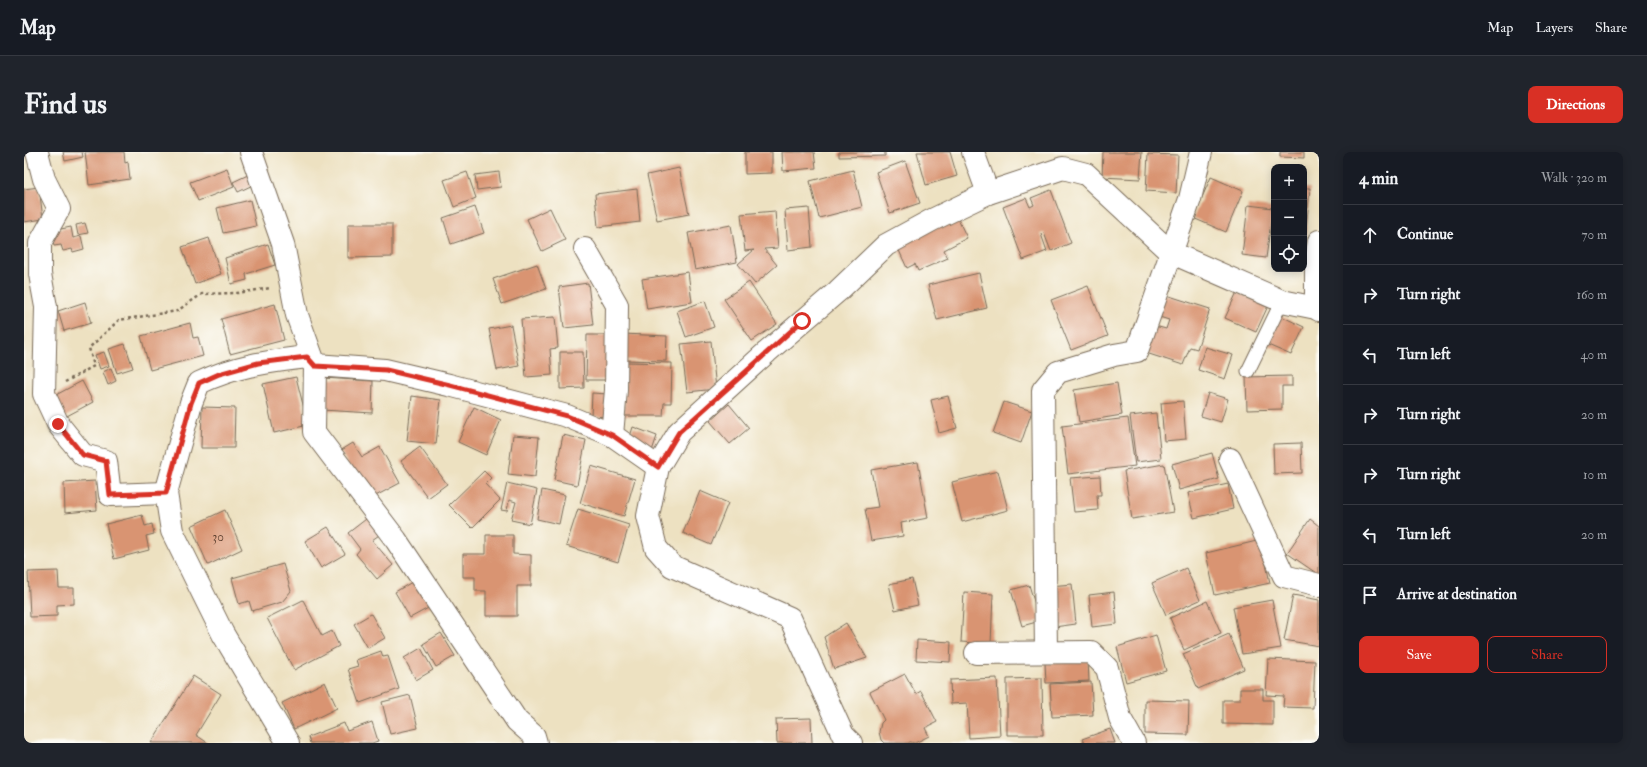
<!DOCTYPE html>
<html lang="en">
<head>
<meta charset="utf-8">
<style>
	:root { --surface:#171b24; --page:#20242c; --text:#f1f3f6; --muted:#9ea1a6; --line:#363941; --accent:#d93025 }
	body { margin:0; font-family:"IM FELL Double Pica",serif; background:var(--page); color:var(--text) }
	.controls { position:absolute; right:12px; top:12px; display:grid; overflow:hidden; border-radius:8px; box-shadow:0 2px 10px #0003 }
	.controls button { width:36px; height:36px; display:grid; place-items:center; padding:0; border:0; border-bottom:1px solid var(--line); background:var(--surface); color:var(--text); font:20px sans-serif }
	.stop { position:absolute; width:12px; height:12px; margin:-9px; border:3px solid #d93025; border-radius:50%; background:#fff }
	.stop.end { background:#d93025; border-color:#fff; box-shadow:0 1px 4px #0008 }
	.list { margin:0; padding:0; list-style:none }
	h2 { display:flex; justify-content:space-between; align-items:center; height:52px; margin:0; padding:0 16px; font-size:17px }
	h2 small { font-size:13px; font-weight:400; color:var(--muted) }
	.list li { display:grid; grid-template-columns:26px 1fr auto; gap:12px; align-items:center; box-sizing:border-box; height:60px; padding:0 16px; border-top:1px solid var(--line) }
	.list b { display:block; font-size:15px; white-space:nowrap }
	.list em { font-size:13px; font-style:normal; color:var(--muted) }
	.actions { display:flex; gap:8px; padding:12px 16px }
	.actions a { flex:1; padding:9px 0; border:1px solid var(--accent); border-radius:8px; text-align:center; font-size:14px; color:var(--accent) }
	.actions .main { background:var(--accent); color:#fff }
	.icon { flex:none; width:22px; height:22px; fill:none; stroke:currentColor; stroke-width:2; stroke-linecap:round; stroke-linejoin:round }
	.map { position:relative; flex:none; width:1295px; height:591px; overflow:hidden; border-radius:8px }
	header { display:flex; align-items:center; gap:24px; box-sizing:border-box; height:56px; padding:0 20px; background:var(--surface); border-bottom:1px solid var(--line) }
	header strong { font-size:19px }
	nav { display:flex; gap:22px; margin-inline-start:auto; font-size:14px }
	.intro { display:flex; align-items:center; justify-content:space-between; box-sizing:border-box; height:96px; padding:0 24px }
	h1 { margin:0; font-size:28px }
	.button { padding:10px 18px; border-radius:8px; background:var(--accent); color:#fff; font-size:14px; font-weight:700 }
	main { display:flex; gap:24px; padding:0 24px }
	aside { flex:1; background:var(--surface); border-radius:8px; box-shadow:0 2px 10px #0003 }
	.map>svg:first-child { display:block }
	.building { fill:#d99472 }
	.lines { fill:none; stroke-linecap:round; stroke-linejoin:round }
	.service-casing { stroke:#796a57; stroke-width:15 }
	.minor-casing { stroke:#796a57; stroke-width:24 }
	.path { stroke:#796a57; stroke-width:2.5; stroke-dasharray:3 3; stroke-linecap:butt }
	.service { stroke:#fff; stroke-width:13 }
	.minor { stroke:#fff; stroke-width:22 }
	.route { stroke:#d93025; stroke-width:5 }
	.labels { text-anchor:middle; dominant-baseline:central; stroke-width:3; stroke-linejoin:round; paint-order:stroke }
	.number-label { font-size:13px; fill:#624433 }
</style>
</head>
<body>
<header>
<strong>Map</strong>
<nav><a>Map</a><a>Layers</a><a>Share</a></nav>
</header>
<div class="intro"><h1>Find us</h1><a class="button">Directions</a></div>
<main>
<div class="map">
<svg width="1295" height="591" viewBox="0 0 1295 591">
	<rect width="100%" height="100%" fill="#fdfcf7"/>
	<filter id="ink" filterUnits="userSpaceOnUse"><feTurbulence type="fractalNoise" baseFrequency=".025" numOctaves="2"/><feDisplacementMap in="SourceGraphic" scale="8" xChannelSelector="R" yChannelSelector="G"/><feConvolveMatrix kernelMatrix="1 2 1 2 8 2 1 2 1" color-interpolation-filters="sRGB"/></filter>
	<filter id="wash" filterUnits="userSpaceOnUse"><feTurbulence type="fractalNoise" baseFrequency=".012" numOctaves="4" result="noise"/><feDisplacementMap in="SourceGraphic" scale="16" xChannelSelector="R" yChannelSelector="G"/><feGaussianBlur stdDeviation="0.9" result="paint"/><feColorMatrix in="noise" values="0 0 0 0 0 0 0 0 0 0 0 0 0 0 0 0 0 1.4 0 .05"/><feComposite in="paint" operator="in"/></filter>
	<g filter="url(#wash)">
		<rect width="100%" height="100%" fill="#ede1c1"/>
		<g id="blocks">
			<g class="building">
				<path d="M39 0H58L59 5 41 9Z"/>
				<path d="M61 0H100L101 11 104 10 106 27 65 33Z"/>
				<path d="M721 0H748V21L721 22Z"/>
				<path d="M758 0H790L792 16 759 19Z"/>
				<path d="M815 0H861V4L815 5Z"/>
				<path d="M893 0H926L933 24 902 33Z"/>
				<path d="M1079 0H1118L1116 27 1078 25Z"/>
				<path d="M1256 0H1280V6L1256 5Z"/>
				<path d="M1124 2 1154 3 1152 41 1122 39Z"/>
				<path d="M881 9 896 51 866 61 852 20Z"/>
				<path d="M203 16 210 35 174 49 166 30Z"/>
				<path d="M655 16 665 62 633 68 623 23Z"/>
				<path d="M829 18 838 55 795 66 786 29Z"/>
				<path d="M443 20 452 46 430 55 420 28Z"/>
				<path d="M475 20 477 35 453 38 451 23Z"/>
				<path d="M226 22 231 32 214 40 209 30Z"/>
				<path d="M1187 25 1219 39 1202 80 1169 66Z"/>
				<path d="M15 35 19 67 0 70V37Z"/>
				<path d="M1280 36H1286L1281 89H1280Z"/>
				<path d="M613 37 616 70 574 75 571 42Z"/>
				<path d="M1027 38 1047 91 1027 99 1020 81 1017 82 1023 99 999 108 979 55 1002 46 1006 55 1010 53 1007 46Z"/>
				<path d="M226 48 232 74 199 81 193 56Z"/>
				<path d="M1224 53 1249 56 1242 106 1218 103Z"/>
				<path d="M451 55 460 81 427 92 419 66Z"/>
				<path d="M526 56 541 88 518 99 503 67Z"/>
				<path d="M785 56 788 95 764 98 761 58Z"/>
				<path d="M751 59 754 96 740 97 753 113 731 132 714 112 730 98 721 99 717 62Z"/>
				<path d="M933 65 943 86 920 98 924 106 894 119 891 112 883 116 873 94Z"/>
				<path d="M61 71 64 81 54 83 52 73Z"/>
				<path d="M324 72H368V105L324 106Z"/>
				<path d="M707 73 713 110 671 118 664 81Z"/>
				<path d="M47 75 49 86 57 84 60 97 49 100 48 97 39 99 37 93 30 94 27 79Z"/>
				<path d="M185 86 197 122 171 132 158 95Z"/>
				<path d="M244 92 251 113 222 122 223 128 207 132 201 106Z"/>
				<path d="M513 112 522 137 478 152 469 127Z"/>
				<path d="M664 120 668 150 623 157 618 127Z"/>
				<path d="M955 121 963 156 913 168 904 133Z"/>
				<path d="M725 130 753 172 728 189 700 147Z"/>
				<path d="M564 131 569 173 540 176 535 135Z"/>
				<path d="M1064 134 1084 184 1047 198 1027 148Z"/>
				<path d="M1213 140 1244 154 1232 180 1201 166Z"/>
				<path d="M1139 142 1186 157 1173 197 1166 195 1159 213 1122 201 1131 174 1142 177 1145 168 1132 164Z"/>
				<path d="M681 149 690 175 662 185 653 159Z"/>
				<path d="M61 150 67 171 40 179 34 159Z"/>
				<path d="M251 152 260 188 206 202 197 167Z"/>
				<path d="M1257 164 1280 175 1267 203 1244 193Z"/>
				<path d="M531 165 534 196 526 197 528 223 502 225 497 167Z"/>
				<path d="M166 171 169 186 174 185 179 204 126 218 117 184Z"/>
				<path d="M487 173 495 214 473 218 465 177Z"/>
				<path d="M599 182 643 184 642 209 598 208Z"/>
				<path d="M563 183H584L583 228H562Z"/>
				<path d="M687 189 692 237 663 240 657 192Z"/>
				<path d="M101 192 109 216 93 221 85 197Z"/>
				<path d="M1181 195 1209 203 1201 227 1174 218Z"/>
				<path d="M80 200 85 214 76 217 71 203Z"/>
				<path d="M536 200H559L560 236 536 237Z"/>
				<path d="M601 210 648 211 647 251H640L639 264H600Z"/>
				<path d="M87 216 92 229 84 233 79 220Z"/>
				<path d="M1268 224V234H1258V257L1223 258 1222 225Z"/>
				<path d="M272 225 284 273 250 281 239 232Z"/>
				<path d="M299 226 349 229 348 261 298 258Z"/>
				<path d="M58 229 69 250 41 265 30 244Z"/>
				<path d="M1093 231 1098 263 1055 270 1050 238Z"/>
				<path d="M568 241 584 242 583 265 567 264Z"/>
				<path d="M1184 241 1204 247 1197 270 1177 264Z"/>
				<path d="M388 244 417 248 412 292 383 289Z"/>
				<path d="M924 244 933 276 915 281 907 248Z"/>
				<path d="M1159 249 1162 287 1140 289 1137 251Z"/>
				<path d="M980 250 1008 259 997 291 969 281Z"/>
				<path d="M705 252 725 276 706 292 686 269Z"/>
				<path d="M178 255 211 256 210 296H177Z"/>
				<path d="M450 255 477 268 462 303 434 290Z"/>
				<path d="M1132 261 1137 307 1112 310 1106 264Z"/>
				<path d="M1104 266 1111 314 1044 322 1038 274Z"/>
				<path d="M609 275 633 284 628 299 604 291Z"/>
				<path d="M489 283 515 285 511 325 484 322Z"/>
				<path d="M539 283 562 288 553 333 530 328Z"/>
				<path d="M329 291 338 305 356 295 376 331 344 348 316 299Z"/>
				<path d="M1277 291 1278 321 1250 322 1249 292Z"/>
				<path d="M396 295 423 332 404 346 377 309Z"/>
				<path d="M1188 301 1195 327 1155 338 1148 312Z"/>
				<path d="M894 310 904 366 877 371 879 384 847 389 841 357 854 355 847 318Z"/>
				<path d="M1140 312 1149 360 1108 367 1100 319Z"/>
				<path d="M567 314 611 327 600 364 556 351Z"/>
				<path d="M460 319 467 326 461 332 476 348 448 376 425 353Z"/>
				<path d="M974 319 984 358 938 370 928 330Z"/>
				<path d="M1076 324 1077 343H1073L1074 358 1050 360 1046 326Z"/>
				<path d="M71 329 73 358 41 361 40 331Z"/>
				<path d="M483 331 513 338 506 372 487 368 492 350 485 348 483 359 477 358Z"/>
				<path d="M1204 332 1209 357 1170 366 1164 341Z"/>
				<path d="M518 338 541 343 535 372 513 367Z"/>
				<path d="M676 339 704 351 687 393 659 381Z"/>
				<path d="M554 357 605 373 594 410 542 394Z"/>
				<path d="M201 358 218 397 184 413 167 374Z"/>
				<path d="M118 363 121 374 128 372 130 382 122 384 125 398 90 407 82 372Z"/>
				<path d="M346 364 358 381 348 388 369 413 353 427 332 402 336 397 324 381Z"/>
				<path d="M1286 367 1295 374V423L1263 401Z"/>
				<path d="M304 375 321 402 297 416 281 389Z"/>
				<path d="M462 383H489V402L507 403V434H493V464H462V439H451V425H439V402H462Z"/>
				<path d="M1237 388 1246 431 1191 443 1182 401Z"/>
				<path d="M259 412 267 439 258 450 228 459 225 449 215 452 208 426Z"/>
				<path d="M1162 416 1176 448 1142 463 1128 431Z"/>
				<path d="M34 419 35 436H50V452L33 453V464L6 465 4 420Z"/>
				<path d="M393 427 408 454 386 466 371 440Z"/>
				<path d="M888 427 894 453 871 458 865 432Z"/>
				<path d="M1048 432 1052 472 1030 475 1026 434Z"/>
				<path d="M1005 433 1016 469 998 474 987 438Z"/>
				<path d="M940 440 969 442 967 492 937 490Z"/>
				<path d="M1090 440 1093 472 1068 475 1065 443Z"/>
				<path d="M1269 443 1295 448V494L1260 488Z"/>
				<path d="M279 448 298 484 308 479 315 494 270 518 243 466Z"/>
				<path d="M1248 448 1257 496 1218 502 1209 455Z"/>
				<path d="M1183 449 1197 481 1160 498 1146 466Z"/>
				<path d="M347 462 361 486 344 496 330 472Z"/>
				<path d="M822 471 843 506 810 517 800 485Z"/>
				<path d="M417 481 431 504 412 515 399 492Z"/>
				<path d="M1205 482 1220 517 1174 537 1159 502Z"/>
				<path d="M1132 483 1142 519 1102 530 1093 495Z"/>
				<path d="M893 488 927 490 926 510 892 508Z"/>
				<path d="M397 496 409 518 392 528 380 506Z"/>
				<path d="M357 499 359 505 364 504 375 537 336 551 324 517 334 514 332 508Z"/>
				<path d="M1244 507 1291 509 1289 556 1259 555 1260 544 1242 543Z"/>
				<path d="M1064 508 1065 529 1022 531 1021 511Z"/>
				<path d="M881 522 892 542 897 539 913 570 901 576 905 584 891 591 886 590 884 591H860L857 588 855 580 857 571 860 568 846 540Z"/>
				<path d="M169 524 197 542 172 583 184 591H127Z"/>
				<path d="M973 526 976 584 945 586 943 551 927 552 926 528Z"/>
				<path d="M1018 526 1019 583H983V527Z"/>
				<path d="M301 530 313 556 270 577 258 551Z"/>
				<path d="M1067 530 1069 563 1028 565 1026 532Z"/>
				<path d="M1216 537H1239V548H1249V573L1199 572V548H1216Z"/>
				<path d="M386 543 394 576 366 582 358 550Z"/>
				<path d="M1121 548 1165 549 1164 583 1121 582Z"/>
				<path d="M787 566 788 591H753L752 567Z"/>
				<path d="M348 570 354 589 348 591H286L284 585 320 571 323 579Z"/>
				<path d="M1086 577 1091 591H1060L1058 587Z"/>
			</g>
		</g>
	</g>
	<g filter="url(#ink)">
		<use href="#blocks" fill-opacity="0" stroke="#796a57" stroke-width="1"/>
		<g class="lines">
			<g class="service-casing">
				<path id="service" d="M1224 219 1258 149"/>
			</g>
			<g class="minor-casing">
				<g id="minor">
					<path d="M13 0 20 27 35 57 16 91V122L22 155 20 242 34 272 59 303 82 309 86 343 142 341"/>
					<path d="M227 0 259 92 273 163 291 213 290 280 372 388 493 569 510 584 512 591"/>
					<path d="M949 0 964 41"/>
					<path d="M561 97 593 153 592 238 588 283"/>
					<path d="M1292 156V108L1295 89"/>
					<path d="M1206 307 1260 424 1295 433"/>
					<path d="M1022 500 1019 238 1034 220 1090 203 1113 199 1166 47 1177 0"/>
					<path d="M952 501 1067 500 1083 516 1096 566 1110 591"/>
					<path d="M264 591 199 482 148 379 142 341 167 251 175 231C213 213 243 210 283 205L291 213 361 218 425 233 543 264 588 283 634 315"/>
					<path d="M827 591 819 583 766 466 648 414 632 396 624 364 634 315 655 280 743 200 814 139 862 93 908 68 964 41 1039 16 1062 22 1146 100 1258 149 1292 156 1295 158"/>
				</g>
			</g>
			<path class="path" d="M41 230 70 214 65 196 95 168 153 159 178 142 213 141 247 136"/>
			<use href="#service" class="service"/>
			<use href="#minor" class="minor"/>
		</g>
	</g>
	<g class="lines" filter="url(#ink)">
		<path class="route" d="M34 272 59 303 82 309 86 343 142 341 167 251 175 231 195 222 234 211 283 205 291 214 362 218 426 233 543 264 588 283 634 315 655 280 778 169"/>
	</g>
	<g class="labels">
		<g class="number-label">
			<text x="194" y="385">30</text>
		</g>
	</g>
</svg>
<div class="controls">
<button>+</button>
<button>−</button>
<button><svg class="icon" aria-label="locate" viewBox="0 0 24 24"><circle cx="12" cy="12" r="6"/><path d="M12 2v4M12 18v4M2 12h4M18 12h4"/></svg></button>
</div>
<div class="stop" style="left:778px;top:169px"></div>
<div class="stop end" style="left:34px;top:272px"></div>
</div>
<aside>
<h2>4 min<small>Walk · 320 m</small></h2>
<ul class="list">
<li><svg class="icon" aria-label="ahead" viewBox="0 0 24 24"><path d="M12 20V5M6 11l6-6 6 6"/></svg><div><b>Continue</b></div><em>70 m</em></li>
<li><svg class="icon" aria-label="right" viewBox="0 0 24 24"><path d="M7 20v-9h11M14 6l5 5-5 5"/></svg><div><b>Turn right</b></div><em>160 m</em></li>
<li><svg class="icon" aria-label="left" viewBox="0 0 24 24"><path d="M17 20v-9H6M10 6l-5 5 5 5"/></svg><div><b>Turn left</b></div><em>40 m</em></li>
<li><svg class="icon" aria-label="right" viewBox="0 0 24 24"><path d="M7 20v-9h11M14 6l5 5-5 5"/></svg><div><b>Turn right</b></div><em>20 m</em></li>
<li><svg class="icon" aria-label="right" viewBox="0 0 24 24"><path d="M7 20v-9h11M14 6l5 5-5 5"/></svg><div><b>Turn right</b></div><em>10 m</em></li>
<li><svg class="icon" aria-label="left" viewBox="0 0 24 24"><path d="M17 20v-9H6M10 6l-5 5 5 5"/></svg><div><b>Turn left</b></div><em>20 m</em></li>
<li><svg class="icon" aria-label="arrive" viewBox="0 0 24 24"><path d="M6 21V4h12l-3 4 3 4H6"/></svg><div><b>Arrive at destination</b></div></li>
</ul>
<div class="actions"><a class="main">Save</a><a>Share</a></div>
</aside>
</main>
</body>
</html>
